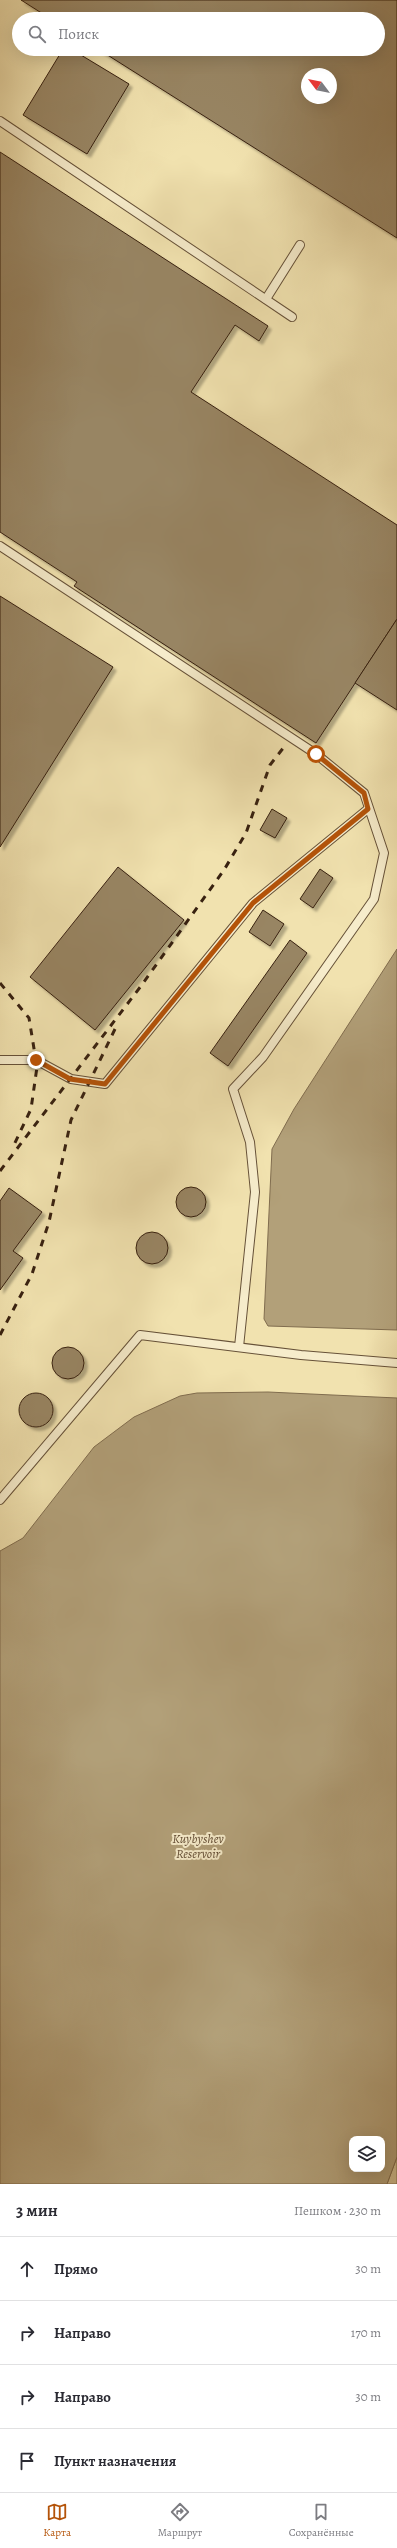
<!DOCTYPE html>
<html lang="ru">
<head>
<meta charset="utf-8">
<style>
	:root { --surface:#fff; --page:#f2f2f3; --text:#2b2b33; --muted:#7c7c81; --line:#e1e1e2; --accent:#b45309 }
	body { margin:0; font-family:Alegreya,serif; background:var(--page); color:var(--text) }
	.controls { position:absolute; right:12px; bottom:12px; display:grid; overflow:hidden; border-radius:8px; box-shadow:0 4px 16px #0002 }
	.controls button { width:36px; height:36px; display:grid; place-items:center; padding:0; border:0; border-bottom:1px solid var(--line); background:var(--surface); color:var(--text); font:20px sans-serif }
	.compass { position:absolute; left:301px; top:68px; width:36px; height:36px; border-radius:50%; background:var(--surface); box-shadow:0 4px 16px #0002; rotate:302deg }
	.stop { position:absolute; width:12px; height:12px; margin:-9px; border:3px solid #b45309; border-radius:50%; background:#fff }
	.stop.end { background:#b45309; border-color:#fff; box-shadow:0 1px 4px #0008 }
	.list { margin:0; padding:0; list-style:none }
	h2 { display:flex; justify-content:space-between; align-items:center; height:52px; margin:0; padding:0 16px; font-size:17px }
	h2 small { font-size:13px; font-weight:400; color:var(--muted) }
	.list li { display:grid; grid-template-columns:26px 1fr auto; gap:12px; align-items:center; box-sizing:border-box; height:64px; padding:0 16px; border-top:1px solid var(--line) }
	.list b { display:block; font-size:15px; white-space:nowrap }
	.list em { font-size:13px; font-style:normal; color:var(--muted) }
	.icon { flex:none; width:22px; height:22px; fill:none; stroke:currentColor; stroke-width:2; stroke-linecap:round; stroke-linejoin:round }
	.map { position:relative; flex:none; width:397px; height:2184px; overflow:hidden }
	.search { position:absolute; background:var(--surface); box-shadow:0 4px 16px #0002; left:12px; right:12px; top:12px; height:44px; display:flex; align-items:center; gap:10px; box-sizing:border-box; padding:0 14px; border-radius:22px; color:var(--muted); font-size:15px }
	.sheet { height:308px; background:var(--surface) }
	nav { display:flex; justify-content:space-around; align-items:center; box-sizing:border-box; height:56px; border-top:1px solid var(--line); background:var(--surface); font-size:11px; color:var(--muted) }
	nav a { display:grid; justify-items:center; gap:2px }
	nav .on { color:var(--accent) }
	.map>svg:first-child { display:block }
	.green { fill:#d2c194; stroke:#857152 }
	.water { fill:#b2a079; stroke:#816d4f; fill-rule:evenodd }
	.building { fill:#988563; stroke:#382110; fill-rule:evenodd; filter:url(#shadow) }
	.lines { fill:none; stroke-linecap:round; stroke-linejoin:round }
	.service-casing { stroke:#665138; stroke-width:10 }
	.service { stroke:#f6eccb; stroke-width:8 }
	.rail { stroke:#382110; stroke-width:3; stroke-dasharray:7 7; stroke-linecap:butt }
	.route { stroke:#b45309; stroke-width:5 }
	.labels { text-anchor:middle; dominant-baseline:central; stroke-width:4; stroke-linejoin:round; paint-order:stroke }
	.water-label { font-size:13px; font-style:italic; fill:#634d35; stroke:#f6eccb }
</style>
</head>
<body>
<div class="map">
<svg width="397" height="2184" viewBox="0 0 397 2184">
	<defs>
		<filter id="shadow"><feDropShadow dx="3.5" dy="3.5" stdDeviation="1" flood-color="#0004"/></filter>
	</defs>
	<rect width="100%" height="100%" fill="#f1e2af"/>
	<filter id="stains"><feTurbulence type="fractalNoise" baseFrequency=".005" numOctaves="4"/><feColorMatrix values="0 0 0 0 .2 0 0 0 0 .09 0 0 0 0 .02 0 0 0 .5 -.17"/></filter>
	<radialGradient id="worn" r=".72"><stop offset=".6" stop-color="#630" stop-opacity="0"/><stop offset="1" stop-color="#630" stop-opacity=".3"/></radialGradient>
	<path class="green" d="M397 2157V2184H387Z"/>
	<g class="water">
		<path d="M397 949V1330L268 1326 264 1319 272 1149 294 1109Z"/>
		<path d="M268 1392 397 1398V2157L387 2184H0V1551L23 1538 94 1447 134 1417 180 1396 197 1393ZM352 2139H382V2169H352Z"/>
	</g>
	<g class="building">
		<path d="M21 0H397V238L98 49H378V19H51ZM307 74H331V98H307Z"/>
		<path d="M63 49H71L129 84 87 154 23 115Z"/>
		<path d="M0 152 268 326 259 341 235 325 191 392 397 525V619L316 743 74 586 77 582 0 532Z"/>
		<path d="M0 596 113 667 0 847Z"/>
		<path d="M397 619V710L355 683Z"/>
		<path d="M272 809 287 818 275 838 260 830Z"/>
		<path d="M118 867 184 920 95 1030 30 977Z"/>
		<path d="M320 869 333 878 313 908 300 899Z"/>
		<path d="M263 910 284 924 270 946 249 932Z"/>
		<path d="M290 940 307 953 228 1066 210 1053Z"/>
		<circle cx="191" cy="1202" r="15"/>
		<path d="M9 1188 42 1212 13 1251 23 1258 0 1290V1201Z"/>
		<circle cx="152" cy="1248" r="16"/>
		<circle cx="68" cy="1363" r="16"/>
		<circle cx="36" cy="1410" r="17"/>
	</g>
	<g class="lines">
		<g class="service-casing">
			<g id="service">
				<path d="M0 121 292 317"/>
				<path d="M266 299 300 245"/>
				<path d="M0 546 316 754 364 793 384 853 374 899 263 1057 233 1089 250 1142 255 1192 239 1347"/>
				<path d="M0 1060H36L71 1079 105 1084 253 903 368 809"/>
				<path d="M0 1500 140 1335 301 1355 397 1363"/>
			</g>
		</g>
		<use href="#service" class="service"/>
		<g class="rail">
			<path d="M0 983 29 1018 37 1067 31 1109 12 1149"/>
			<path d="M0 1171 141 986 224 870 246 833 270 765 284 747"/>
			<path d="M0 1335 32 1274 49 1222 71 1120 116 1027"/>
		</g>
	</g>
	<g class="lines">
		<path class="route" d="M36 1060 70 1079 105 1084 253 903 368 809 364 793 316 754"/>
	</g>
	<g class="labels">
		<g class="water-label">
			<text x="198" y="1838">Kuybyshev<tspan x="198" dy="15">Reservoir</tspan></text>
		</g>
	</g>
	<rect width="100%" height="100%" filter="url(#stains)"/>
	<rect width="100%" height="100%" fill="url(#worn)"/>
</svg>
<div class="controls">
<button><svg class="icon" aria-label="layers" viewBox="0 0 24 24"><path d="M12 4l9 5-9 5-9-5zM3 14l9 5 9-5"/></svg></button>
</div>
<svg class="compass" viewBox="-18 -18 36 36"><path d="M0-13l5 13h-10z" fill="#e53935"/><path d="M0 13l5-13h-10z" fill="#7c7c81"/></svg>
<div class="stop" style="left:316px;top:754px"></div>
<div class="stop end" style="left:36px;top:1060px"></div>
<div class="search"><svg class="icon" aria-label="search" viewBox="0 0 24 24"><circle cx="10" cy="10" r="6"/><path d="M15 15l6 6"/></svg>Поиск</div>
</div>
<section class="sheet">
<h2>3 мин<small>Пешком · 230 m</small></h2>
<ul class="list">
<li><svg class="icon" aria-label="ahead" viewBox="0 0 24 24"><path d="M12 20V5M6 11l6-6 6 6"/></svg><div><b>Прямо</b></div><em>30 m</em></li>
<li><svg class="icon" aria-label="right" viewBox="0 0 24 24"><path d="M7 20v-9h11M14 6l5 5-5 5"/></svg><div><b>Направо</b></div><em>170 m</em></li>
<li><svg class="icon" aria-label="right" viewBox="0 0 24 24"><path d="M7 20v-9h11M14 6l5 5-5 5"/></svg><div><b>Направо</b></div><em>30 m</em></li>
<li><svg class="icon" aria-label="arrive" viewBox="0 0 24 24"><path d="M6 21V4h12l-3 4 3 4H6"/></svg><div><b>Пункт назначения</b></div></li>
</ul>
</section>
<nav>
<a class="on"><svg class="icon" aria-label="map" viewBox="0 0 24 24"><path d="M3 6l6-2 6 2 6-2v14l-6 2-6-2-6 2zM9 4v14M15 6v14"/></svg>Карта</a>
<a><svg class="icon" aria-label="directions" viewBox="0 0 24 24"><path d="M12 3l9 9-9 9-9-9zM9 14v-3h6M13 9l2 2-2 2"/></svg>Маршрут</a>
<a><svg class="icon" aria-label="saved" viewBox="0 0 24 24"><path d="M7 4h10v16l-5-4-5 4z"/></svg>Сохранённые</a>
</nav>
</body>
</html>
